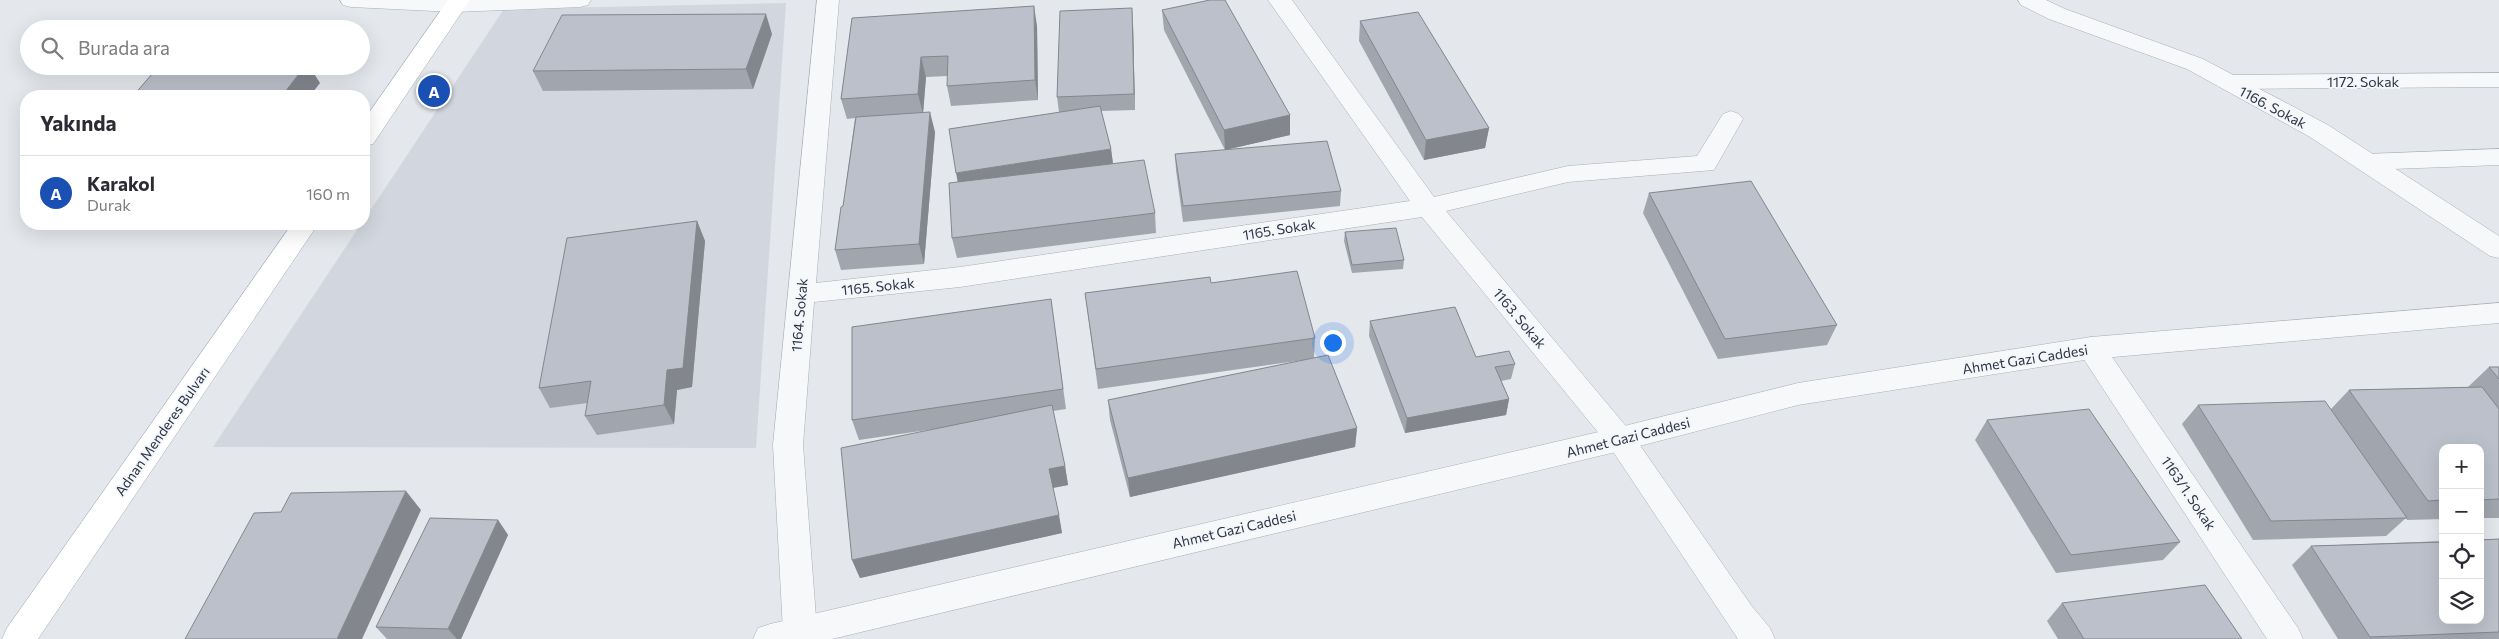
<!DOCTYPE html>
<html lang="tr">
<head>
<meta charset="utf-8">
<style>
	:root { --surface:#fff; --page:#f7f7f7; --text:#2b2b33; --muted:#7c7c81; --line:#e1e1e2; --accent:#0b8043 }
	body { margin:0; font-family:Commissioner,sans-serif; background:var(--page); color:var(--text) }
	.controls { position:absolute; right:15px; bottom:15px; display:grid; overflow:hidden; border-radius:10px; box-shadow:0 5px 20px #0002 }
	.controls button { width:45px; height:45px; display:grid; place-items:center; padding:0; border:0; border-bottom:1px solid var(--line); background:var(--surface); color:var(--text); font:25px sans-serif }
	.you { position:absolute; left:1332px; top:342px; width:18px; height:18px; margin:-12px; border:4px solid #fff; border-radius:50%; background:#1a73e8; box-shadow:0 0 0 8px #1a73e833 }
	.badge { display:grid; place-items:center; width:32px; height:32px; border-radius:50%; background:var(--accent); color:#fff; font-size:16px; font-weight:700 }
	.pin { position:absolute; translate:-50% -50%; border:2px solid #fff; box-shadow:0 1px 5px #0006 }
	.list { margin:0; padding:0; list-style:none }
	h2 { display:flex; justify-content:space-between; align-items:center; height:65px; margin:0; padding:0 20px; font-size:21px }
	h2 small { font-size:16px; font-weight:400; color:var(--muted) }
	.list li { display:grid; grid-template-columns:32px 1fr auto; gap:15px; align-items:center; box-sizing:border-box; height:75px; padding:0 20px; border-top:1px solid var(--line) }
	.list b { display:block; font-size:19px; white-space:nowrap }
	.list p { margin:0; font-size:16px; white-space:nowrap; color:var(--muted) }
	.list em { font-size:16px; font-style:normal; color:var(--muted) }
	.icon { flex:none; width:28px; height:28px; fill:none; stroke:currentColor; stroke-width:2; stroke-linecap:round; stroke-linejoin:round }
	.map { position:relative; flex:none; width:2499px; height:639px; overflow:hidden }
	.search { position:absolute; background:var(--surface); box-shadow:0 5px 20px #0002; left:20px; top:20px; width:350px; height:55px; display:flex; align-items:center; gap:12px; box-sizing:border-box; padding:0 18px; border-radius:28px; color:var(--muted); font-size:19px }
	.panel { position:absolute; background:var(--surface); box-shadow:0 5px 20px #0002; left:20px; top:90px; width:350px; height:140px; border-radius:20px }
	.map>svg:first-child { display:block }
	.built { fill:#d2d6de }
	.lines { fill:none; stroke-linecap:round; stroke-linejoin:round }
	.minor-casing { stroke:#a9aeb7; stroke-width:1 }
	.tertiary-casing { stroke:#a9aeb7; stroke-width:1 }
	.primary-casing { stroke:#a3abb8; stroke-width:1 }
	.minor { fill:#f7f8fa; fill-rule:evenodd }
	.tertiary { fill:#f7f8fa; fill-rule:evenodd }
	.primary { fill:#fff; fill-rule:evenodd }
	.wall { fill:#a1a5ae }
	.shaded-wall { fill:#83868d }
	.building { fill:#bbc0ca; stroke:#83868d }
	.labels { text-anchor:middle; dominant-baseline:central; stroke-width:4; stroke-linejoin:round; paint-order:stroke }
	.street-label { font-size:14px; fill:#2b3445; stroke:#f4f6f9 }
</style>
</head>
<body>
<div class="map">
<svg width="2499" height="639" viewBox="0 0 2499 639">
	<rect width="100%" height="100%" fill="#e4e7ec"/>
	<path class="built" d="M786 3 756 448 213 447 361 224H364V220L504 9Z"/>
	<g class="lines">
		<g class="minor-casing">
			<g id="minor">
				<path d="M449 0H591L588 5 580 7 455 12 447 10 444 5Z"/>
				<path d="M817 0H839L816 283 960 267 1410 201 1268 0H1292L1434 197 1568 166 1697 156 1723 114 1731 111 1739 114 1743 119 1714 170 1568 182 1446 211 1630 431 1751 605 1770 628 1775 639H1738L1610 447 1422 217 960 287 814 302 803 445 817 631 813 639H787L783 631 773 445Z"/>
				<path d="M2499 73V87L2227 89 2219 87 2215 82 2219 77 2227 75Z"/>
				<path d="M2499 149V165L2366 170 2357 168 2354 162 2357 156 2366 154Z"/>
				<path d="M2091 337 2101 341 2298 628 2303 639H2267L2081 355 2077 348 2081 341Z"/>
			</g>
		</g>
		<g class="tertiary-casing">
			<g id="tertiary">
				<path d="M340 0H461L466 5 463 10 455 12 351 7 343 5Z"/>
				<path d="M2018 0H2046L2065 9 2203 59 2328 125 2499 236V258L2490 256 2310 137 2187 69 2049 19 2021 5Z"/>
				<path d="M2499 303V323L2091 359 1798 405 1620 451 832 639H753L758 628 770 624 1620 427 1798 383 2091 337Z"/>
			</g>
		</g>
		<g class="primary-casing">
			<g id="primary">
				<path d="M448 0H470L373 144 364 146V120Z"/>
				<path d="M292 224H318L38 639H2L7 628Z"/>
			</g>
		</g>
		<use href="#minor" class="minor"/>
		<use href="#tertiary" class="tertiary"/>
		<use href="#primary" class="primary"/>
	</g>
	<g class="wall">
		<path d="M1162 10 1290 115V135L1225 150 1164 30Z"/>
		<path d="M852 18 1037 26 1038 100 951 106 947 86 948 76 926 77 923 113 935 132 924 264 841 270 835 250 843 206 855 118 847 119 841 99Z"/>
		<path d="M1360 21 1489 128 1485 148 1424 160 1359 41Z"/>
		<path d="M1133 24 1135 110 1101 111 1111 149 1113 164 1155 213 1156 233 957 258 952 238 957 182 1059 112 1057 97Z"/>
		<path d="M772 34 753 89 543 91 533 71Z"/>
		<path d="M1175 154 1341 191 1340 206 1183 222 1176 170Z"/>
		<path d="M1649 193 1837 325 1827 345 1718 359 1643 213Z"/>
		<path d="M697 221 705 241 692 387 677 390 674 424 597 435 585 416 587 403 550 408 539 388Z"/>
		<path d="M1345 232 1404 260 1403 269 1352 273 1344 241Z"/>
		<path d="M1211 283 1315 338 1314 357 1357 428 1355 447 1130 497 1110 420 1108 400 1304 360 1098 389 1085 293Z"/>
		<path d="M1051 299 1066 409 1053 411 1065 466 1068 485 1053 488 1062 533 860 578 852 560 941 428 859 440 852 420Z"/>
		<path d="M1370 321 1476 357 1515 364 1511 379 1501 381 1509 399 1506 415 1405 433 1369 336Z"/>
		<path d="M2489 367H2499V518H2480V448H2443V519L2407 520 2406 518 2386 536 2253 540 2182 424 2198 405 2331 409 2349 390 2469 387H2468Z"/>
		<path d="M1987 420 2180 542 2163 560 2056 573 1975 440Z"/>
		<path d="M498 520 508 535 461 639H387L376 627Z"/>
		<path d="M2499 539V639H2338L2292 565 2311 546Z"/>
		<path d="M2062 603 2242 639H2058L2047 621Z"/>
	</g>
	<g class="shaded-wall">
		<path d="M1034 6 1037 26 1038 100 1035 80Z"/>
		<path d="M1132 8 1133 24 1135 110 1134 94Z"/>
		<path d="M766 14 772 34 753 89 746 69Z"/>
		<path d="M921 57 926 77 923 114 918 94Z"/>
		<path d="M305 66H309L320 83 310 96H282Z"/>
		<path d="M930 112 935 132 924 264 919 244Z"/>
		<path d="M1290 115V135L1225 150 1224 130Z"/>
		<path d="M1489 128 1485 148 1424 160 1426 140Z"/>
		<path d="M1111 149 1113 164 959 189 956 173Z"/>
		<path d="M697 221 705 241 692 387 677 390 674 424 664 405 667 370Z"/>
		<path d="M1509 399 1506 415 1405 433 1407 418Z"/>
		<path d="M1357 428 1355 447 1130 497 1128 478Z"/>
		<path d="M1065 466 1068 485 1052 488 1049 469Z"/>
		<path d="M406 491 421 510 362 639H337Z"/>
		<path d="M1059 515 1062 533 860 578 852 560Z"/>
		<path d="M498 520 508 535 461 639H457L448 629Z"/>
	</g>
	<g class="building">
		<path d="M1210 0H1225L1290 115 1224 130 1162 10Z"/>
		<path d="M1034 6 1035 80 947 86 948 56 921 57 918 94 841 99 852 18Z"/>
		<path d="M1132 8 1134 94 1057 97 1060 11Z"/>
		<path d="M1418 12 1489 128 1426 140 1360 21Z"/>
		<path d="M766 14 746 69 533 71 562 15Z"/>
		<path d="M159 66H305L282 96H133Z"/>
		<path d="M1100 106 1111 149 956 173 949 129Z"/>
		<path d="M930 112 919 244 835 250 841 207 843 206 856 117Z"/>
		<path d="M1327 141 1341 191 1183 206 1175 154Z"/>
		<path d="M1144 160 1155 213 952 238 949 183Z"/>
		<path d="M1751 181 1837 325 1725 339 1649 193Z"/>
		<path d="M697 221 683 368 667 370 664 405 585 416 591 381 539 388 567 238Z"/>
		<path d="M1396 228 1404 260 1352 265 1345 232Z"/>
		<path d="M1297 271 1315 338 1096 369 1085 293 1210 277 1211 283Z"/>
		<path d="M1051 299 1063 389 852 420V327Z"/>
		<path d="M1455 307 1476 357 1509 351 1515 364 1495 367 1509 399 1407 418 1370 321Z"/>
		<path d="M1328 355 1357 428 1128 478 1108 400Z"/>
		<path d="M2489 367H2499V379Z"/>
		<path d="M2482 387 2499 409V499L2480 500V448H2443V500L2428 501 2349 390Z"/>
		<path d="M2325 401 2407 518 2271 521 2198 405Z"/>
		<path d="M1052 405 1065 466 1049 469 1059 515 852 560 841 448Z"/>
		<path d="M2089 409 2180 542 2071 555 1987 420Z"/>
		<path d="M406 491 337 639H185L254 513 281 512 291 493Z"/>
		<path d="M430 518 498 520 448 629 376 627Z"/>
		<path d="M2499 539V632L2370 637 2311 546 2443 542V620H2480V540Z"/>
		<path d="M2205 585 2242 639H2084L2062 603Z"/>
	</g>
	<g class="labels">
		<g class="street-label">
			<text x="2363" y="81">1172. Sokak</text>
			<text transform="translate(2273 107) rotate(28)">1166. Sokak</text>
			<text transform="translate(1279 229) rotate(-9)">1165. Sokak</text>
			<text transform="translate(878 286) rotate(-6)">1165. Sokak</text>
			<text transform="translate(799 315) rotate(-85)">1164. Sokak</text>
			<text transform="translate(1520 318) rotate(50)">1163. Sokak</text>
			<text transform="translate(2025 359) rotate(-9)">Ahmet Gazi Caddesi</text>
			<text transform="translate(162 431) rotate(-55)">Adnan Menderes Bulvarı</text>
			<text transform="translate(1628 437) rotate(-14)">Ahmet Gazi Caddesi</text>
			<text transform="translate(2189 493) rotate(56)">1163/1. Sokak</text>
			<text transform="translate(1234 529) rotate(-13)">Ahmet Gazi Caddesi</text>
		</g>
	</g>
</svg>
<div class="controls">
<button>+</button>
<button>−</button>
<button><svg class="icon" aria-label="locate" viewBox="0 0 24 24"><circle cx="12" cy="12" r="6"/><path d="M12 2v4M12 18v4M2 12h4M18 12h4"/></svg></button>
<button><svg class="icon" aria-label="layers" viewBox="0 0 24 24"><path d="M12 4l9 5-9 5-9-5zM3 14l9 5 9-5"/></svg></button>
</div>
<div class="you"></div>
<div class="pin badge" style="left:434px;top:91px;background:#1a4fb4">A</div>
<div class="search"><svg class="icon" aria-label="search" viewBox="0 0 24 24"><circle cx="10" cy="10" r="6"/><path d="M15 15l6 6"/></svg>Burada ara</div>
<section class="panel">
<h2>Yakında<small></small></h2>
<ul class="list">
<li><span class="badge" style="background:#1a4fb4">A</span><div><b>Karakol</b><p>Durak</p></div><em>160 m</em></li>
</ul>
</section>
</div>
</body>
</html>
